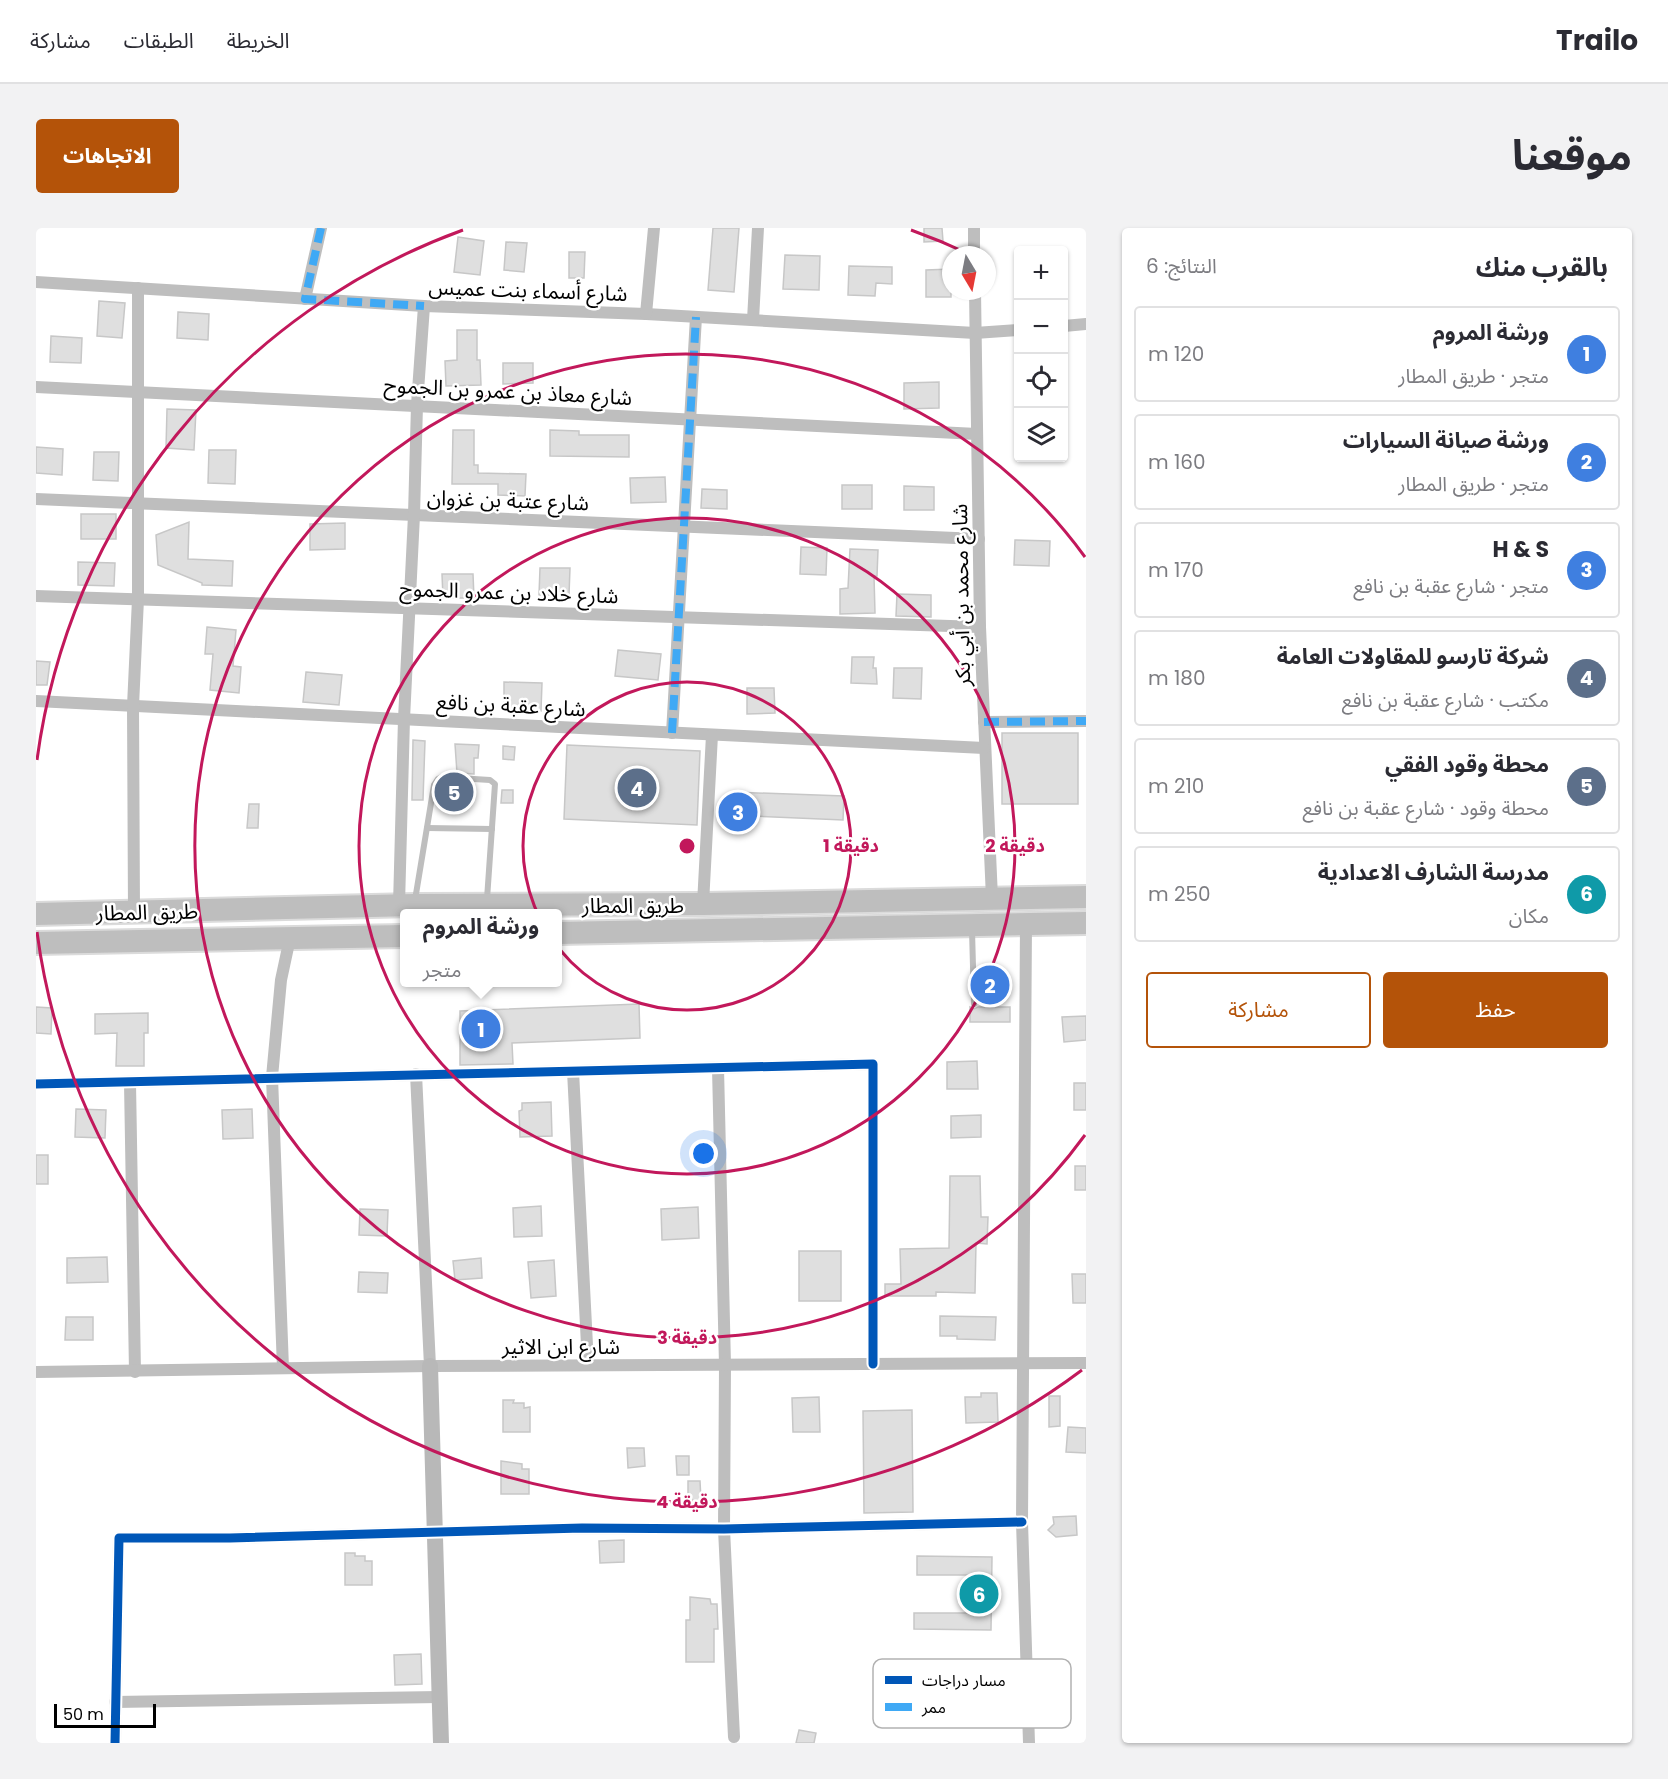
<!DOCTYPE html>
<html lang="ar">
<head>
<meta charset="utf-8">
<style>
	:root { --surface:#fff; --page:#f2f2f3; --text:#2b2b33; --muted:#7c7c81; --line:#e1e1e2; --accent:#b45309 }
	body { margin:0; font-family:Poppins,"Noto Sans Arabic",sans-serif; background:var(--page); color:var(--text); direction:rtl }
	.controls { position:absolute; right:18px; top:18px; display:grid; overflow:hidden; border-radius:6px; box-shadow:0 2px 4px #0004 }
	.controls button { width:54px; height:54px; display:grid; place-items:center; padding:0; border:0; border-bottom:2px solid var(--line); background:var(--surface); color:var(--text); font:30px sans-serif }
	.compass { position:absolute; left:906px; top:18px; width:54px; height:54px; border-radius:50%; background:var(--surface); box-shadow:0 2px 4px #0004; rotate:170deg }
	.scale { position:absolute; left:18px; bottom:15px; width:102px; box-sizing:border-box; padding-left:6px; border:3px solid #000; border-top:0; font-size:16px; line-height:21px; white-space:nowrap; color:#000; -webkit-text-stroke:4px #fff; paint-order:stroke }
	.you { position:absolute; left:668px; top:926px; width:21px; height:21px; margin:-15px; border:4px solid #fff; border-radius:50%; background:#1a73e8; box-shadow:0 0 0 9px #1a73e833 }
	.badge { display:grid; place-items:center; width:39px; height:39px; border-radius:50%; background:var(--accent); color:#fff; font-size:20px; font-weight:700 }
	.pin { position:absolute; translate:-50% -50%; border:3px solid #fff; box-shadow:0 2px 6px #0006 }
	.popup { position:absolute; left:364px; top:681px; width:162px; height:78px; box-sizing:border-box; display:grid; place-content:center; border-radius:6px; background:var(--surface); filter:drop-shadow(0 2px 4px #0005); font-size:20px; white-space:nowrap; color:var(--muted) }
	.popup b { font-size:22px; color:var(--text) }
	.popup::after { content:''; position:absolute; left:50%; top:100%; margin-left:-12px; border:12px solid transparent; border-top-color:var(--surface) }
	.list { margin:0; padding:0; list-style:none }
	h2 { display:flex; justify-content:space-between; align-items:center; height:78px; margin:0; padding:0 24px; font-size:26px }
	h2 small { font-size:20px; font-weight:400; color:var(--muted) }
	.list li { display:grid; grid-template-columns:39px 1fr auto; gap:18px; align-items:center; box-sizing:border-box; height:96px; margin:0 12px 12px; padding:0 12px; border:2px solid var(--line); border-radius:6px }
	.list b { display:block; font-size:22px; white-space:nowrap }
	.list p { margin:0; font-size:20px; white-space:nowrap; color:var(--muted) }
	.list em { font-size:20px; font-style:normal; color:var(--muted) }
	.actions { display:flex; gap:12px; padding:18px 24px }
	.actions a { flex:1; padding:14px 0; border:2px solid var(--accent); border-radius:6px; text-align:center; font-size:21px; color:var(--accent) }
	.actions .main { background:var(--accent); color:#fff }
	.icon { flex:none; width:33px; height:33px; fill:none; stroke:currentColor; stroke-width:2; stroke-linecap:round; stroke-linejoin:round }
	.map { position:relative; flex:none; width:1050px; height:1515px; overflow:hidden; direction:ltr; border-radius:6px }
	header { display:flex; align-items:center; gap:36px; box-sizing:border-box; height:84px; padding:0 30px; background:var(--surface); border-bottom:2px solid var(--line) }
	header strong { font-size:28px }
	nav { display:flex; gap:33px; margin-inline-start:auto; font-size:21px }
	.intro { display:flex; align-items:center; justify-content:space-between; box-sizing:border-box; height:144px; padding:0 36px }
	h1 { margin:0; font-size:42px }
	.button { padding:15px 27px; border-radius:6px; background:var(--accent); color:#fff; font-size:21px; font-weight:700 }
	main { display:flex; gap:36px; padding:0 36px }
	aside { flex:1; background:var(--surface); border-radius:6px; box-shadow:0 2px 4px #0004 }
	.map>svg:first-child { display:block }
	.building { fill:#dfdfdf; stroke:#c7c7c7; stroke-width:1.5 }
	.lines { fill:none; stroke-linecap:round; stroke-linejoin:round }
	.highway-casing { stroke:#dbdbdb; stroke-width:26 }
	.lane { stroke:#bebebe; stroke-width:6 }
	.street { stroke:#bebebe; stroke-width:12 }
	.secondary { stroke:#b8b8b8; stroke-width:16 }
	.highway { stroke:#bebebe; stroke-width:22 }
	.quiet { stroke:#3fa9f5; stroke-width:8; stroke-dasharray:15 8; stroke-linecap:butt }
	.cycleway-casing { stroke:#fff; stroke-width:13 }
	.cycleway { stroke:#0057b8; stroke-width:9 }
	.ring { fill:none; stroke:#c2185b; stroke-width:3 }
	.labels { text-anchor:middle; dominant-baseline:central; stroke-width:5; stroke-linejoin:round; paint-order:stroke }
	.street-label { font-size:21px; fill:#000; stroke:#fff }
	.key { fill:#fff; stroke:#b2b2b2; stroke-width:1.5 }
	.key-label { font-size:16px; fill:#000 }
	.centre { fill:#c2185b; stroke:#fff; stroke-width:3 }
	.ring-label { font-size:18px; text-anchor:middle; font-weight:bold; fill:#c2185b; stroke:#fff; stroke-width:5; stroke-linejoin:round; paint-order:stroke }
</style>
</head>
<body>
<header>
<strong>Trailo</strong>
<nav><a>الخريطة</a><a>الطبقات</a><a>مشاركة</a></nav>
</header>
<div class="intro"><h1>موقعنا</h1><a class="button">الاتجاهات</a></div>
<main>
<aside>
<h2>بالقرب منك<small>النتائج: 6</small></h2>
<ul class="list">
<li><span class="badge" style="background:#3f7fe0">1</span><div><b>ورشة المروم</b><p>متجر · طريق المطار</p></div><em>120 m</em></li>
<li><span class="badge" style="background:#3f7fe0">2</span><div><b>ورشة صيانة السيارات</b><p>متجر · طريق المطار</p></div><em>160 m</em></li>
<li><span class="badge" style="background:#3f7fe0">3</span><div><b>H &amp; S</b><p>متجر · شارع عقبة بن نافع</p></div><em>170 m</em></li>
<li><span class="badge" style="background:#5c6f8a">4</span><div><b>شركة تارسو للمقاولات العامة</b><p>مكتب · شارع عقبة بن نافع</p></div><em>180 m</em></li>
<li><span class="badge" style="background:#5c6f8a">5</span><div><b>محطة وقود الفقي</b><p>محطة وقود · شارع عقبة بن نافع</p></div><em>210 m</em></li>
<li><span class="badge" style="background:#0f9aa8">6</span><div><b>مدرسة الشارف الاعدادية</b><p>مكان</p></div><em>250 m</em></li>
</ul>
<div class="actions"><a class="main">حفظ</a><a>مشاركة</a></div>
</aside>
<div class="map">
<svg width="1050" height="1515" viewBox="0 0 1050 1515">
	<rect width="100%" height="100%" fill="#fff"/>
	<g class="building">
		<path d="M677 0H703L698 64 672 62Z"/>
		<path d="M888 0H906L907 13 888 14Z"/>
		<path d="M422 9 448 13 444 47 418 44Z"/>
		<path d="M470 14 491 15 488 44 468 42Z"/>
		<path d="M533 24H549L548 50H533Z"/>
		<path d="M749 27 784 28 783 62 747 61Z"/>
		<path d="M813 38 856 39V56L840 55 839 68 812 67Z"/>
		<path d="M915 41V69H890V42Z"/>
		<path d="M63 73 89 75 86 110 61 108Z"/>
		<path d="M142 84 173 86 172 112 141 110Z"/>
		<path d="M421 102H441V132H444L445 157 410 158 409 133 421 132Z"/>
		<path d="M15 108 46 110 45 135 14 134Z"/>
		<path d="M467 135H497V155L467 156Z"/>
		<path d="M903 154V180L868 181V155Z"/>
		<path d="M131 181 160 182 158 222 130 220Z"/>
		<path d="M417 202H438V237H442V245L490 246 489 268 462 267V256H416Z"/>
		<path d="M514 202 543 203V207H593V229L514 228Z"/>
		<path d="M0 219 27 221 26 247 0 245Z"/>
		<path d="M173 222H200L199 256 172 255Z"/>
		<path d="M58 224H83L82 253 57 252Z"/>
		<path d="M629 249 630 274 595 275 594 250Z"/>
		<rect x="806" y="257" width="30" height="24"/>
		<path d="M868 258 898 259V282H868Z"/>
		<path d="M666 261 691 262V281L665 280Z"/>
		<rect x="45" y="286" width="35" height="25"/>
		<path d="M153 294 152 331 197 333 196 358 166 357V355L122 337 120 307Z"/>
		<path d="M309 295V321L274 322V296Z"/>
		<path d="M979 312 1014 313 1013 338 978 337Z"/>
		<path d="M765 319 791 320 790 347 764 346Z"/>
		<path d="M814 321 842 322 841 348H838L839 385 804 386V361L812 360Z"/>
		<path d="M42 334 79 335 78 358 42 357Z"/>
		<path d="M504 340H534L533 367H503Z"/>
		<path d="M406 346H437L438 370H407Z"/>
		<path d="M861 366 895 367V389L860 388Z"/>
		<path d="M171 399 200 402 197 438 205 439 203 465 174 462 177 426H169Z"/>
		<path d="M582 422 625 426 622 452 579 448Z"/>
		<path d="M816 429H838L837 440H840L841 456 815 455Z"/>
		<path d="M0 433 14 434 11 457H0Z"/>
		<path d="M858 440H886L885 471 857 470Z"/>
		<path d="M270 444 306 447 303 477 267 474Z"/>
		<path d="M468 454 506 455 505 483H468Z"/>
		<path d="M711 460H738L739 485 711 486Z"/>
		<rect x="966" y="505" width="76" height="71"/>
		<path d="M377 512 389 513 387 572H376Z"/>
		<path d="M419 516 443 517 442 530H438V546L421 545Z"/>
		<path d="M531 517 664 523 661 597 528 591Z"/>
		<path d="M467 518 479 519 478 532 467 531Z"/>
		<path d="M466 562H477V575H465Z"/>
		<path d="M696 564 808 568 807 592 695 587Z"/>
		<path d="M213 576H223L222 600H211Z"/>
		<path d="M603 776 604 810 476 815 477 836 424 837V783Z"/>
		<path d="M0 779 16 780 15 806 0 805Z"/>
		<path d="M934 779 938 781 942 779H974V794H934Z"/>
		<path d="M112 785V805H108V838H80L81 805 59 806V786Z"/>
		<path d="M1050 788V812L1028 814 1026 789Z"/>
		<path d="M941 833 942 861H911V834Z"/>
		<rect x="1038" y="855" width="12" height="27"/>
		<path d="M515 874 516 908 484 909 483 883 486 882V875Z"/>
		<path d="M40 881 70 882 69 910 39 909Z"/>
		<path d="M216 881 217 910 187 911 186 882Z"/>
		<path d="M945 887V909L915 910V888Z"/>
		<rect x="0" y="927" width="12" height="29"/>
		<rect x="1039" y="938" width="11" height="24"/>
		<path d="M914 948H944L945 989H952L951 1016 940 1015 939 1065 900 1064V1068H849V1056H865L864 1021 913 1020Z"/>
		<path d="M505 978 506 1008 478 1009 477 980Z"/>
		<path d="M662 979 663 1010 626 1012 625 981Z"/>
		<path d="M324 981 352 982 351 1008 323 1007Z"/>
		<rect x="763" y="1023" width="42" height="50"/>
		<path d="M71 1029 72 1054 31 1055V1030Z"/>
		<path d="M445 1030 446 1050 419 1052 417 1033Z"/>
		<path d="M518 1032 520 1068 495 1070 492 1034Z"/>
		<path d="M323 1044 352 1045 351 1065 322 1064Z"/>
		<path d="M1036 1046H1050V1075H1037Z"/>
		<path d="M904 1088 960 1089 959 1112 921 1111V1108H904Z"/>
		<path d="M30 1089H57V1112H29Z"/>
		<path d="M945 1165H961L962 1194 930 1195 929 1169H945Z"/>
		<path d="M1013 1168H1024V1198L1013 1199Z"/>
		<path d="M783 1169 784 1204H757L756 1170Z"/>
		<path d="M467 1172H478L477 1175H488V1180L494 1179V1204H467Z"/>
		<path d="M876 1182 877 1284 828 1285 827 1183Z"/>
		<path d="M1032 1199 1050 1200V1225L1030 1224Z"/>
		<path d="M591 1220H608L609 1238 592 1240Z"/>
		<path d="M640 1228H653V1247H641Z"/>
		<path d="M465 1233 486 1236V1241H493V1266H465Z"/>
		<path d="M652 1253H664L665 1272H652Z"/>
		<path d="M1040 1288 1041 1307 1020 1309 1012 1302 1018 1296 1017 1289Z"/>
		<path d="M588 1312V1334L564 1335 563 1313Z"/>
		<path d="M309 1325H319V1328H329V1333H336V1357H309Z"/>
		<path d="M881 1328 956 1329 955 1402 878 1401V1385H931V1347H881Z"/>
		<path d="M654 1369 674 1371 675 1376H681L682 1401H678V1434H650V1392H654Z"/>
		<path d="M385 1426 386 1456 359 1457 358 1427Z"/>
		<path d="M763 1502 780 1505 778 1515H760Z"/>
	</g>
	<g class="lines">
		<g class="highway-casing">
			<g id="highway">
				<path d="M0 686 378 677 667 676 1050 669"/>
				<path d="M522 705 1050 695"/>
				<path d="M0 715 368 708"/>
			</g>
		</g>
		<g class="lane">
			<path d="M391 600 456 601"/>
			<path d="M379 672 398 557 402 551 406 549 454 552 459 556 451 671"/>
			<path d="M936 702 938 776"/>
		</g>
		<g class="street">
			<path d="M938 0V27"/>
			<path d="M0 54 388 78 610 86 939 105 982 102"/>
			<path d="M939 63 944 399 956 670"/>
			<path d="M269 71 285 0"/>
			<path d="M610 86 618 0"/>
			<path d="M717 92 722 0"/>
			<path d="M1028 98 1050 96"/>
			<path d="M0 159 941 206"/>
			<path d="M0 271 943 311"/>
			<path d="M0 368 944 399"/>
			<path d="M0 473 948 520"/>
			<path d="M948 494 1050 493"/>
			<path d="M636 505 660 89"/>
			<path d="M667 676 676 507"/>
			<path d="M363 677 368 491 378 287 381 177 388 78"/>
			<path d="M98 684 97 478 102 371V60"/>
			<path d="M990 695 986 1294 993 1515"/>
			<path d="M682 840 689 1137 688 1301 698 1509"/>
			<path d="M537 843 552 1137"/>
			<path d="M380 846 394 1138"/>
			<path d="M94 855 99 1144"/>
			<path d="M0 856 837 836V1136"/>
			<path d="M247 1140 236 849 245 752 254 710"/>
			<path d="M0 1144 394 1138 1050 1135"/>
			<path d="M79 1474 404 1469"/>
			<path d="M79 1515 83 1310H194L546 1300 688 1301 986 1294"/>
		</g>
		<path class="secondary" d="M394 1138 405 1515"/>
		<use href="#highway" class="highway"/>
		<g class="quiet">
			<path d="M285 0 269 71 388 78"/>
			<path d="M948 494 1050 493"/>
			<path d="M636 505 660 89"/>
		</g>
		<g class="cycleway-casing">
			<g id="cycleway">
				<path d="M0 856 837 836V1136"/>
				<path d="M79 1515 83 1310H194L546 1300 688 1301 986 1294"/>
			</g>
		</g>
		<use href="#cycleway" class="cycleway"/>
	</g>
	<g class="ring">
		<circle cx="651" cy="618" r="164"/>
		<circle cx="651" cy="618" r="328"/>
		<path d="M1049 907A492 492 0 1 1 1049 329"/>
		<path d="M1046 1142A656 656 0 0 1 1 704M1 532A656 656 0 0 1 427 2M875 2A656 656 0 0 1 933 26"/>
	</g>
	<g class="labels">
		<g class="street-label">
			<text transform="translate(492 62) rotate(2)">شارع أسماء بنت عميس</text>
			<text transform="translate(472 163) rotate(3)">شارع معاذ بن عمرو بن الجموح</text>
			<text transform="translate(472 272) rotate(2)">شارع عتبة بن غزوان</text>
			<text transform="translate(473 364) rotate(2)">شارع خلاد بن عمرو الجموح</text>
			<text transform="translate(925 367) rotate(-91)">شارع محمد بن أبي بكر</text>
			<text transform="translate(475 477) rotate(3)">شارع عقبة بن نافع</text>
			<text x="597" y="677">طريق المطار</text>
			<text transform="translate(111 684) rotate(-1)">طريق المطار</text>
			<text x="525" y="1118">شارع ابن الاثير</text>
		</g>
	</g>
	<rect x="837" y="1431" width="198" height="69" rx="9" class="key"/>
	<rect x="849" y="1448" width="27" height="8" fill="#0057b8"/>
	<rect x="849" y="1475" width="27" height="8" fill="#3fa9f5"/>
	<g class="key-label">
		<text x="886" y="1458">مسار دراجات</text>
		<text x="886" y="1485">ممر</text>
	</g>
	<circle cx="651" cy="618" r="9" class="centre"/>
	<g class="ring-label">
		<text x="815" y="624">1 دقيقة</text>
		<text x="979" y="624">2 دقيقة</text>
		<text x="651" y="1116">3 دقيقة</text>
		<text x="651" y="1280">4 دقيقة</text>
	</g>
</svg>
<div class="controls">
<button>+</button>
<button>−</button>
<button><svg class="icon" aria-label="locate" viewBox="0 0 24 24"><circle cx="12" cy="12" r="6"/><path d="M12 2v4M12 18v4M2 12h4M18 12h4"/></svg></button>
<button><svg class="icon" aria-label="layers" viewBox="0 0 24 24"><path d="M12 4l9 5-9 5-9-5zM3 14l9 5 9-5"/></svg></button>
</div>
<svg class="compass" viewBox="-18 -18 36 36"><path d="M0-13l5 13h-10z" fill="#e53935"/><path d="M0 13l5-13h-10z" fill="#7c7c81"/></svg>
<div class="scale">50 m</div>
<div class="you"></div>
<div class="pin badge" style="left:445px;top:801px;background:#3f7fe0">1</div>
<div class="popup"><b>ورشة المروم</b>متجر</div>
<div class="pin badge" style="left:954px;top:757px;background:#3f7fe0">2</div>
<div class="pin badge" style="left:702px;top:584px;background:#3f7fe0">3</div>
<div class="pin badge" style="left:601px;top:560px;background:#5c6f8a">4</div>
<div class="pin badge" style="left:418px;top:564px;background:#5c6f8a">5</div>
<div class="pin badge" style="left:943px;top:1366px;background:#0f9aa8">6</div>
</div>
</main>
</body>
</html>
